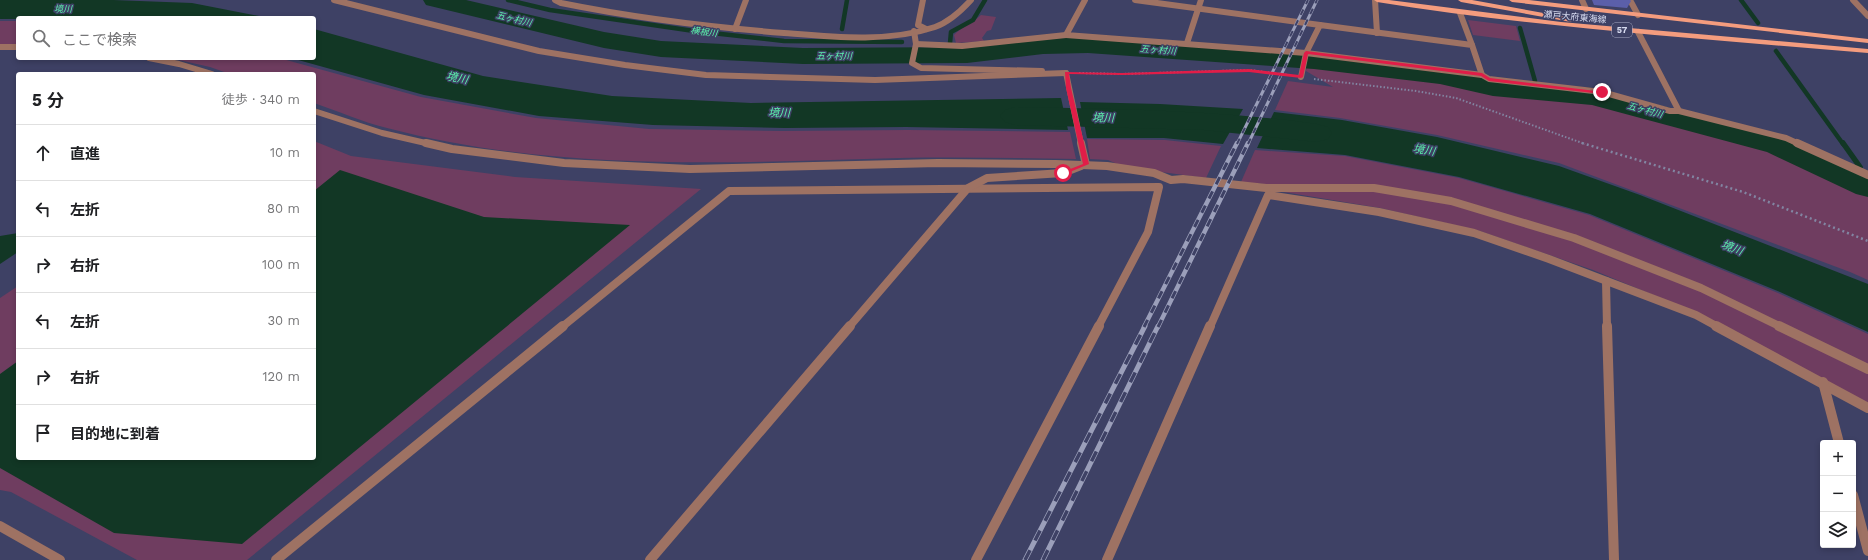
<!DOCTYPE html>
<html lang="ja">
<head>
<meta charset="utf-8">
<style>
	:root { --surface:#fff; --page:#f2f2f2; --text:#202124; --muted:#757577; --line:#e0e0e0 }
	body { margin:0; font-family:"Work Sans","Noto Sans JP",sans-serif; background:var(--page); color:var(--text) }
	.controls { position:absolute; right:12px; bottom:12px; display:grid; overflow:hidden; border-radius:4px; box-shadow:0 2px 6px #0003 }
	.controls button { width:36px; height:36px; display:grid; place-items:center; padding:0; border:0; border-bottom:1px solid var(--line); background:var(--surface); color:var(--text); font:20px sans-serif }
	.stop { position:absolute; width:12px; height:12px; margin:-9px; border:3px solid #e11d48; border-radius:50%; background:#fff }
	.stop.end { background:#e11d48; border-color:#fff; box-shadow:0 1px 4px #0008 }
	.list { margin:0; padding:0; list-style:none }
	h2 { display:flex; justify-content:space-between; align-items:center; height:52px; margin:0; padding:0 16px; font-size:17px }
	h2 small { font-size:13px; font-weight:400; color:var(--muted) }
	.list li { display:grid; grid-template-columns:26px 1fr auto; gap:12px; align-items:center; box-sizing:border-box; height:56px; padding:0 16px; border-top:1px solid var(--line) }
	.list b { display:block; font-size:15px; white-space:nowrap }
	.list em { font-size:13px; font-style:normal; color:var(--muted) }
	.icon { flex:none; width:22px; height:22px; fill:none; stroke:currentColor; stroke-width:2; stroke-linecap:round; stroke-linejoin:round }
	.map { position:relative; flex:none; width:1868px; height:560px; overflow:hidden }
	.search { position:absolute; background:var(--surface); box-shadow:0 2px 6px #0003; left:16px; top:16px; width:300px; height:44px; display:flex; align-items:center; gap:10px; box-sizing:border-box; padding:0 14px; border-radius:4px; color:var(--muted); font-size:15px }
	.panel { position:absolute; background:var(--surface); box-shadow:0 2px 6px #0003; left:16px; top:72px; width:300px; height:388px; border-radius:4px }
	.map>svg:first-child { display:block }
	.green { fill:#6f3d60 }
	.water { fill:#123725 }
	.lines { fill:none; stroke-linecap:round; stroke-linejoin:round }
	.stream-far1 { stroke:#123725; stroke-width:4.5 }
	.stream { stroke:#123725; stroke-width:5.5 }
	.river { fill:#123725; fill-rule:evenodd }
	.path-far1 { stroke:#8285a2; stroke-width:2; stroke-dasharray:1.5 2; stroke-linecap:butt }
	.path { stroke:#8285a2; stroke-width:2.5; stroke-dasharray:2 3; stroke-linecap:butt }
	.service { stroke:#9e7263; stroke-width:6 }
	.minor-far2 { stroke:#9e7263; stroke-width:6 }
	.minor-far1 { stroke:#9e7263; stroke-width:8 }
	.minor { stroke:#9e7263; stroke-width:10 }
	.tertiary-far1 { stroke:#9e7263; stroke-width:6 }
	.tertiary { stroke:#9e7263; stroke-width:10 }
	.primary { fill:#f49c7e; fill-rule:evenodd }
	.rail-far2-casing { stroke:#9b9fba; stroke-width:3 }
	.rail-far1-casing { stroke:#9b9fba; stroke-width:4.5 }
	.rail-casing { stroke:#9b9fba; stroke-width:5 }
	.rail-far2 { stroke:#3e4165; stroke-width:2; stroke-dasharray:6; stroke-linecap:butt }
	.rail-far1 { stroke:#3e4165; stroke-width:3; stroke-dasharray:8; stroke-linecap:butt }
	.rail { stroke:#3e4165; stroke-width:3.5; stroke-dasharray:11; stroke-linecap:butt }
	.wall { fill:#5b5faa }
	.route { fill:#e11d48 }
	.labels { text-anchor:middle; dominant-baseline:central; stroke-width:3; stroke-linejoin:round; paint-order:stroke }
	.far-water-label { font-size:9px; font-style:italic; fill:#5cf4ad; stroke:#3e4165 }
	.far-street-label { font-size:9px; fill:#d6daef; stroke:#3e4165 }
	.shield { fill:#3e4165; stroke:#a8acc6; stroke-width:1 }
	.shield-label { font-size:9px; font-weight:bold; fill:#d6daef }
	.water-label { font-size:11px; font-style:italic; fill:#5cf4ad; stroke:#3e4165 }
</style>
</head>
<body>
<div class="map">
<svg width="1868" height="560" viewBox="0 0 1868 560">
	<rect width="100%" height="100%" fill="#3e4165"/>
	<g class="green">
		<path d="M981 15 996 17 991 30 987 31 982 38 984 41 956 43 954 35C961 27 973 23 981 15Z"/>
		<path d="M1468 20 1516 26 1520 41 1473 35Z"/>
		<rect x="0" y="21" width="18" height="24"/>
		<path d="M170 58H279L421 97 536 118 649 129 782 131 908 130 1070 132 1076 159C1017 158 958 157 899 158 728 163 554 172 387 128 362 122 338 111 314 103V74H230L210 67Z"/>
		<path d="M1307 66 1441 79 1494 91 1592 99 1775 148 1868 190V280L1850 272 1559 163 1437 135 1340 118 1275 110 1288 81 1333 87 1306 71Z"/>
		<path d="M1087 139 1165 140 1221 146 1206 178 1124 167 1108 160 1090 159Z"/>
		<path d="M314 141 351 156 515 177 701 189 247 560H137L11 492 0 490V298L18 286V458H314Z"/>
		<path d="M1255 150 1345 156 1459 178 1589 215 1778 293 1868 334V403L1699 314 1593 270 1480 231 1380 208 1284 192 1264 184 1241 182Z"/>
	</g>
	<g class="water">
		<path d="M0 0H113L192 3 269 18 0 19Z"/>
		<path d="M314 29 483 76 612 96 751 103 1061 98 1068 130 906 127 785 128 653 125 539 116 424 95 291 58H314Z"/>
		<path d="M1080 102 1160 104 1243 109 1223 144 1164 138H1087Z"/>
		<path d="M1274 112 1342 120 1437 137 1559 166 1640 195 1868 284V332L1780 292 1590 214 1459 177 1345 155 1257 148Z"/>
		<path d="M340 170 484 217 630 225 242 544 114 533 0 468V374L18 361V458H314V191Z"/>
		<path d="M18 233V252L0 264V236Z"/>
	</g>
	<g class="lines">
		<g class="stream-far1">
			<path d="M508 0 550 10 694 31 784 41 902 42"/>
			<path d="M1741 0 1758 23"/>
			<path d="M1520 28 1535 81"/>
			<path d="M842 29 847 0"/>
			<path d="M950 43 951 32 973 20 985 0"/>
			<path d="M1776 51 1843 144"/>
			<path d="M1537 88 1538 92"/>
		</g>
		<g class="stream">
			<path d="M1843 143 1860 167"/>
			<path d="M1839 174 1850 172"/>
		</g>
		<g class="river">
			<path d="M423 0H466L604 32 661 41 803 48 967 47 1043 38 1088 37 1314 53 1440 68 1493 80 1593 88 1603 91 1789 138 1868 175V197L1856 194 1767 152 1592 105 1493 96 1440 84 1314 69 1088 53 1043 54 967 63 803 64 661 57 604 48 426 5Z"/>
			<path d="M1015 107C1116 109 1217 110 1317 124L1328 127 1332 133 1328 139 1317 142 1204 130 1015 125 1005 122 1000 116 1005 110Z"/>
		</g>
		<g class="path-far1">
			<path d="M1079 73 1122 74 1249 70 1289 75"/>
			<path d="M1314 79 1416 91 1456 98 1585 144"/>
		</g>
		<path class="path" d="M1582 143 1743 192 1868 241"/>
		<path class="service" d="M1582 0 1586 9"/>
		<g class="minor-far2">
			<path d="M334 0 539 51 625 65 706 75 875 80 1066 73"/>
			<path d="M923 0 918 25 926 29"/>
			<path d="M1085 0 1066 35 1306 53 1482 75 1489 79 1602 92 1670 111H1679L1638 32"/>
			<path d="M1135 0 1320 25"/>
			<path d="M1375 0 1377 33"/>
			<path d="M1630 0 1638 15"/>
			<path d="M1853 0 1868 16"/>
			<path d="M1460 13 1472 45"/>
			<path d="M735 29 746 0"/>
			<path d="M914 31 916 44 912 63 921 68 1042 71"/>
			<path d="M1187 43 1201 0"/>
			<path d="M916 44 962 46 1066 35"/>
			<path d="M0 47H18"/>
			<path d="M149 58 179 64 212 74"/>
			<path d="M1066 73 1081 144"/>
			<path d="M1301 77 1306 53 1320 25 1472 45 1482 75"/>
			<path d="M314 111 382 133 430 144"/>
			<path d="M1679 111 1786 138 1799 144"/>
		</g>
		<g class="minor-far1">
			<path d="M426 143 452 149 564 163 690 169 938 163 1056 164 1107 166 1154 173 1171 180 1183 179 1266 188H1374L1451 201 1574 238 1701 288 1781 327"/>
			<path d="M1081 143 1086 165"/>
			<path d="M1797 143 1868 175"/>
			<path d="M1606 281 1607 327"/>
			<path d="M562 327 729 191 1159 187 1148 232 1098 327"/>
			<path d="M849 327 968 188 987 178 1063 173 1081 166"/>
			<path d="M1210 327 1268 195 1379 212 1474 233 1549 259 1696 315 1718 327"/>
		</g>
		<g class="minor">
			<path d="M1607 326 1614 560"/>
			<path d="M1716 326 1868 408"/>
			<path d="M1779 326 1868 369"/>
			<path d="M1823 382 1839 443"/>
			<path d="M1853 495 1868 551"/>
			<path d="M276 560 563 326"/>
			<path d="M650 560 850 326"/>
			<path d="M976 560 1099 326"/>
			<path d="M1107 560 1210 326"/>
		</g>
		<path class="tertiary-far1" d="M555 0 561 3C635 18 709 27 784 33 833 37 887 43 935 27 949 22 961 11 971 0"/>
		<path class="tertiary" d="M0 526 60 560"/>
		<g class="primary">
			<path d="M1374 0H1389L1561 22 1868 49V53C1704 39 1540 28 1377 2Z"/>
			<path d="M1458 0H1472L1571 18 1574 20 1571 22 1461 2Z"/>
			<path d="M1509 0H1529L1868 39V43L1512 2Z"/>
		</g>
		<g class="rail-far2-casing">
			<g id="rail-far2">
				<path d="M1237 144 1308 0"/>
				<path d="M1248 144 1317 0"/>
			</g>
		</g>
		<g class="rail-far1-casing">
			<g id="rail-far1">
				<path d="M1144 327 1237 143"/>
				<path d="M1158 327 1248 143"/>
			</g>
		</g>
		<g class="rail-casing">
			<g id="rail">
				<path d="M1025 560 1145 326"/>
				<path d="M1043 560 1158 326"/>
			</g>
		</g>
		<use href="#rail-far2" class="rail-far2"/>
		<use href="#rail-far1" class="rail-far1"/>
		<use href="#rail" class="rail"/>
	</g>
	<path class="wall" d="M1592 0H1630L1631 1 1627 8 1594 5Z"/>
	<path class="route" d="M1306 51 1482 73 1490 78 1604 92 1602 94 1489 81 1481 76 1308 54 1303 77 1301 78 1249 72 1122 75 1069 74 1071 88 1089 164 1065 174 1060 173 1083 164 1066 88 1065 72 1122 73 1249 69 1299 75 1304 53Z"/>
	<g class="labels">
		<g class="far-water-label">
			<text x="63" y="9">境川</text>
			<text transform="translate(514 19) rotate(13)">五ヶ村川</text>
			<text transform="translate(704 32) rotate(7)">横根川</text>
			<text transform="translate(1158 50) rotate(4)">五ヶ村川</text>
			<text x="834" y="56">五ヶ村川</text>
			<text transform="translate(1645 110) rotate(15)">五ヶ村川</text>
		</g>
		<g class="far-street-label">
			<text transform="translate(1575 17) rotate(5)">瀬戸大府東海線</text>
		</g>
		<rect class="shield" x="1612" y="23" width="20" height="14" rx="3"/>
		<g class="shield-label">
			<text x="1622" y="30">57</text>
		</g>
		<g class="water-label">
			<text transform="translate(457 78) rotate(12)">境川</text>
			<text transform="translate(779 113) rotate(1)">境川</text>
			<text transform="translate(1103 118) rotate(1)">境川</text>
			<text transform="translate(1424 150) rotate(9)">境川</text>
			<text transform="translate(1732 248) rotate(21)">境川</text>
		</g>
	</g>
</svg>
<div class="controls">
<button>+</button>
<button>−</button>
<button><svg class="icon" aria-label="layers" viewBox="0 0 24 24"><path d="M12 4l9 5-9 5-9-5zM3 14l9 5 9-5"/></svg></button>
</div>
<div class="stop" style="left:1063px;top:173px"></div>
<div class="stop end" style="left:1602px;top:92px"></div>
<div class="search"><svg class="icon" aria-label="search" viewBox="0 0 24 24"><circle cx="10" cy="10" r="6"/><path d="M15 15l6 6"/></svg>ここで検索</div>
<section class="panel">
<h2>5 分<small>徒歩 · 340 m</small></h2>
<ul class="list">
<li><svg class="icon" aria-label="ahead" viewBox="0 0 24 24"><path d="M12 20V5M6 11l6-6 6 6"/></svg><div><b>直進</b></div><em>10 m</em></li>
<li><svg class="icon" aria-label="left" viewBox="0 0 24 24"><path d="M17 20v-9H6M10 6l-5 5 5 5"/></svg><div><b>左折</b></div><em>80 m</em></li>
<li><svg class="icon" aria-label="right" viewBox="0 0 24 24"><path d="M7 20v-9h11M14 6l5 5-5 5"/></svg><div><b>右折</b></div><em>100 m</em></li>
<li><svg class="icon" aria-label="left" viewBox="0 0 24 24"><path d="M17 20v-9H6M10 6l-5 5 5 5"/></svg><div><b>左折</b></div><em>30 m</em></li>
<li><svg class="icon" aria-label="right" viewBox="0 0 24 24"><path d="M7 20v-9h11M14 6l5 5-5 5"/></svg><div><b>右折</b></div><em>120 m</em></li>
<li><svg class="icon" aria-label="arrive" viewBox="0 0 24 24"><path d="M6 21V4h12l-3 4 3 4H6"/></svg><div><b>目的地に到着</b></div></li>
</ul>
</section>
</div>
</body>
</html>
